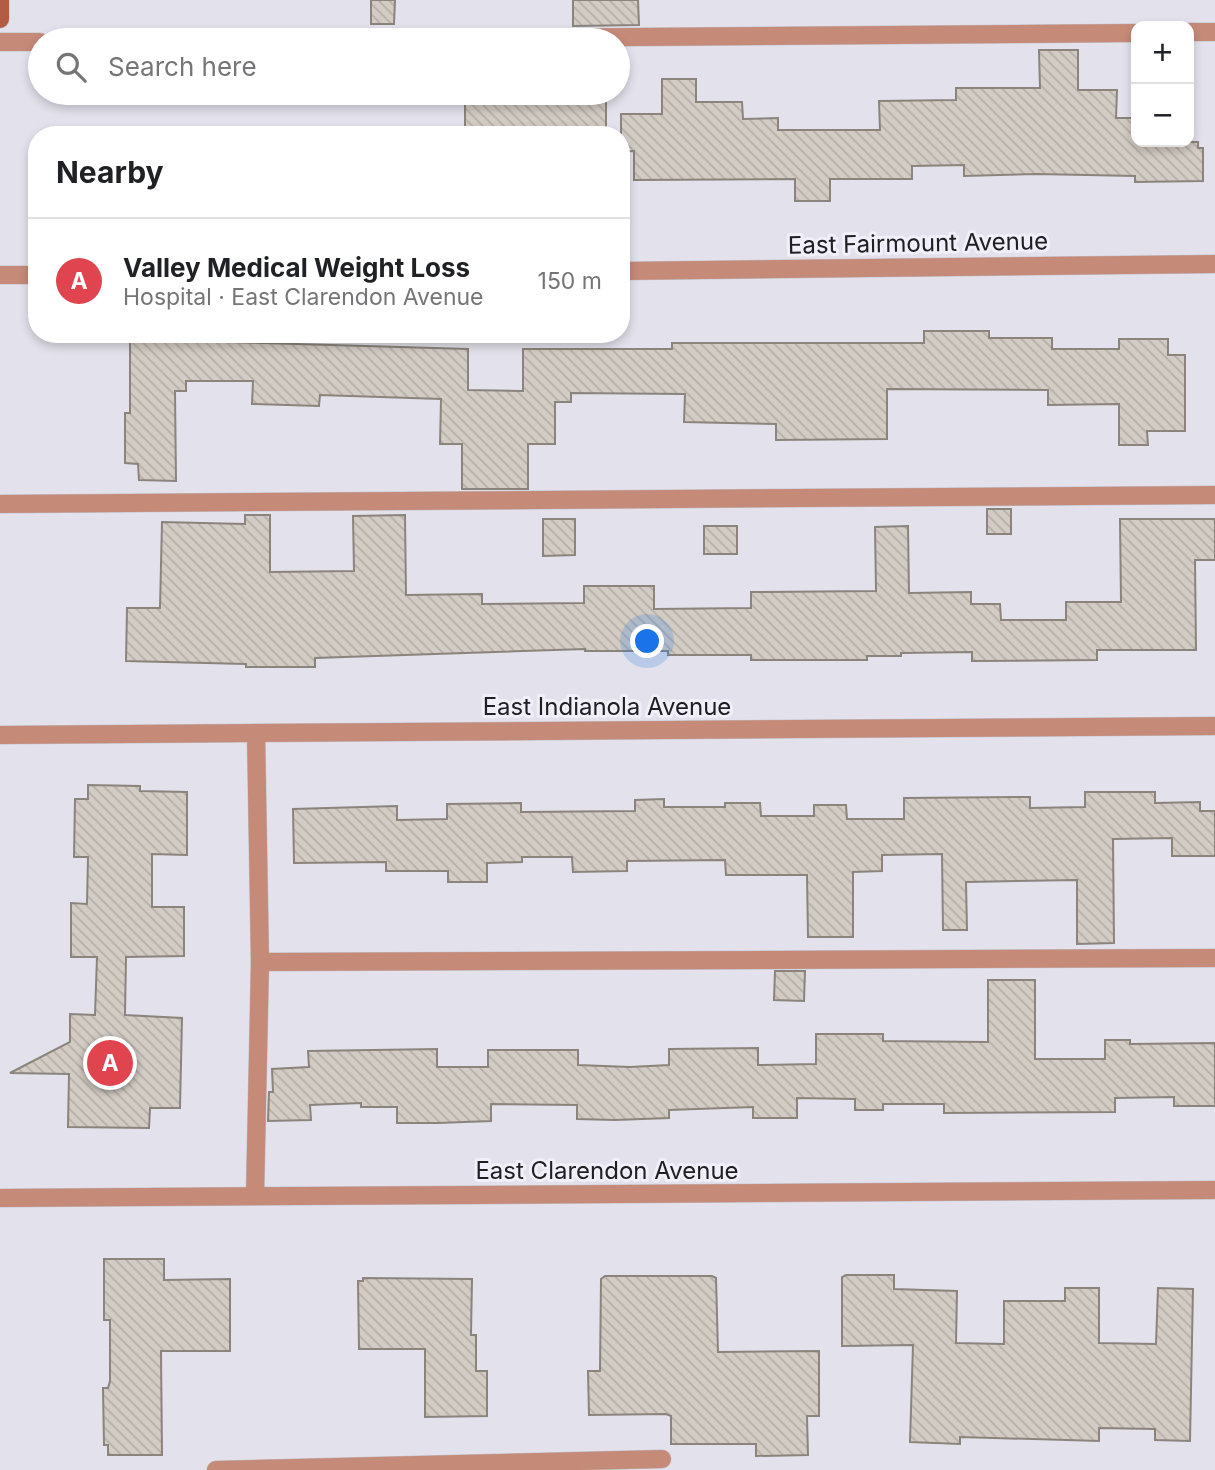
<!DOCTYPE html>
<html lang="en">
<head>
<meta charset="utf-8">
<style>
	:root { --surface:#fff; --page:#f2f2f2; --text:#202124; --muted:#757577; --line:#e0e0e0; --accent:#0b8043 }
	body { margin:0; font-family:Inter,sans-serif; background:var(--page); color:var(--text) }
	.controls { position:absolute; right:21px; top:21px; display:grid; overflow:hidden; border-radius:14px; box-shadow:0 4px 10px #0003 }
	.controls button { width:63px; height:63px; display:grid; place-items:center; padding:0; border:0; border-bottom:2px solid var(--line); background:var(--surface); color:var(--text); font:35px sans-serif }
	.you { position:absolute; left:648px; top:642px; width:24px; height:24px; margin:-18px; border:5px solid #fff; border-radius:50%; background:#1a73e8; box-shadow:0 0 0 10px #1a73e833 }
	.badge { display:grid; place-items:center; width:46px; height:46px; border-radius:50%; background:var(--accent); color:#fff; font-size:23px; font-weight:700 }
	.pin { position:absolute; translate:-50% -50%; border:4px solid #fff; box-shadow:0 2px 7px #0006 }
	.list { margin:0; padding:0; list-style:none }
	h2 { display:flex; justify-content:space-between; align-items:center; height:91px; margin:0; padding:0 28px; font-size:30px }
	h2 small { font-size:23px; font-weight:400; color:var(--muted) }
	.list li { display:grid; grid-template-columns:46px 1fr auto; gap:21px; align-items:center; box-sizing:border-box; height:126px; padding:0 28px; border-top:2px solid var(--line) }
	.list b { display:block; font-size:26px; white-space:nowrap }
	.list p { margin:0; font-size:23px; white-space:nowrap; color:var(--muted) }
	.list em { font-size:23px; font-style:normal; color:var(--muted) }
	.icon { flex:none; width:38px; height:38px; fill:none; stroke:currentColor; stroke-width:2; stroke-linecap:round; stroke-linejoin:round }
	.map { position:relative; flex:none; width:1215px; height:1470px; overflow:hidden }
	.search { position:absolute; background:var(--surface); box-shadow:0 4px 10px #0003; left:28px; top:28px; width:602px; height:77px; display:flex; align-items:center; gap:18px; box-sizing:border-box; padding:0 24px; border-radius:38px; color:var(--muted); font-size:26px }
	.panel { position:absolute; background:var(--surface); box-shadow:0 4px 10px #0003; left:28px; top:126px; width:602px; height:217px; border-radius:28px }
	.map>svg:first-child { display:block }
	.building { fill:url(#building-back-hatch); stroke:#8a847c; stroke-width:2 }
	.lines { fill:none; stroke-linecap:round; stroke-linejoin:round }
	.service-casing { stroke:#c0bfc8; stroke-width:19 }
	.minor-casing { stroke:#c0bfc8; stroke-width:19 }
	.secondary-casing { stroke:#c0bfc8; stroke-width:19 }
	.service { stroke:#c68a79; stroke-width:18 }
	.minor { stroke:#c68a79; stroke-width:18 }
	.secondary { stroke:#b25c44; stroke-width:18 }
	.labels { text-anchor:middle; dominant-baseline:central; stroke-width:6; stroke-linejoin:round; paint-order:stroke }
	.street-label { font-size:24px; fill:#202023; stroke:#f1eff9 }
</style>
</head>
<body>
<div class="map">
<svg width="1215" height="1470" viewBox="0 0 1215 1470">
	<defs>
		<pattern id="building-back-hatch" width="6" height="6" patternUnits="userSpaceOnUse" patternTransform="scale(1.75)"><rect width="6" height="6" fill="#d3ccc4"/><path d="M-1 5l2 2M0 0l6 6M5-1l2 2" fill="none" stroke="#b5afa8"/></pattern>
	</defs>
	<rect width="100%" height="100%" fill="#e3e2ec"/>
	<g class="building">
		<path d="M371 0H395L394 24H371Z"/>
		<path d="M573 0H638L639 25 573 26Z"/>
		<path d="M1039 50H1078V90H1117L1116 118H1136V142H1198V148H1203V181L1135 182V176L1037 174 964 176V165L912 166V179H830V201H795V179L634 180V151L621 152V114H662V79H696V102H742L743 119 778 118V130H880L879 101 956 100V88H1040Z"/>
		<path d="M538 93H606V135H465V99H538Z"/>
		<path d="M924 331H989V338H1052V349H1119V339H1168V355H1185V431H1147L1148 445H1119V404L1048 405V390L887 389V439L776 440V424L684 422 685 394 571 393V402H555V444H528V489H462V444H440L441 399 320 395 319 406 252 404 253 381H186V391H175L176 481 139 480 138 464 125 463V413H130V336L226 337V342L468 349V390L523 391V349H672V343H924Z"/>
		<rect x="987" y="509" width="24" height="25"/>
		<path d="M245 515H270V572L354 571 353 516 405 515 406 595 482 594V604L584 603V586H654V609L751 608V592L876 591 875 527 908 526 909 593 971 592V604H1000L1001 620H1066V602H1121L1120 519H1215V560H1195L1196 650H1097V660L972 661V652L901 653V656H867V660H751V655H668V651H585V649L315 658V667H246V664L126 661 127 608H160L162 522 245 524Z"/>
		<path d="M543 519H575V555L543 556Z"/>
		<rect x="704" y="526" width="33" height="28"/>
		<path d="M88 785 140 786V791L187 792V855L152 854V907H184V956L126 957 125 1015 182 1018 180 1108H150L149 1128 68 1127 69 1074 10 1073 70 1042V1014L95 1015 97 957H71V903L87 904 88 857H74L75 799H88Z"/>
		<path d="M1085 792H1155V803L1200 802V811H1215V856H1172V838L1113 839 1114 943 1077 944V880L966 882 967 930H943L942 854 882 855V871L853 872V937H808L807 875H726L725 860 627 861V871L573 872 572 857H522V862L487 863V882H448V871H386V862L294 863 293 809 397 806V820L447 819V804L521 803V812L635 811V800L664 799V807H725V803H760L761 816H814V805H846L847 819H904V798L1030 797V808L1085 807Z"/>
		<path d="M775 971H805L804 1001 774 1000Z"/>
		<path d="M988 980H1035V1059H1105V1040H1130V1044L1215 1043V1106H1174V1097L1115 1098V1112L944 1113V1104H883V1110H855V1099L797 1098V1118H753V1107L669 1110V1118L615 1120 577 1119V1105L491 1104V1121L437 1123H397V1107H361V1103L310 1105 311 1120 268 1121 269 1092H273L272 1069 309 1067 308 1051 437 1049V1067H488V1050H578V1065L630 1067 669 1065V1049L758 1048V1065L816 1064V1034H883V1041L988 1042Z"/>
		<path d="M104 1259H164V1280L230 1279V1351H161L162 1455H108V1445H104L103 1388H108L110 1381V1320H104Z"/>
		<path d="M846 1275H894V1289L957 1291 956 1343 1004 1344V1301H1065V1288H1099V1343L1156 1344 1158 1288 1193 1289 1190 1441 1155 1440V1429L1099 1428V1441L960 1437V1444L910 1442 913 1345 842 1346V1277Z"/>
		<path d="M605 1276H712L716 1278 718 1352 819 1351V1416H807L808 1455 756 1456V1444H671V1416L666 1414 589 1415 588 1371H600L601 1279Z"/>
		<path d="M363 1278 472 1279 471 1335H476V1371H487V1416L425 1417V1349H359L358 1281H363Z"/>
	</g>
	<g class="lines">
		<g class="service-casing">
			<g id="service">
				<path d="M1189 32H1215"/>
				<path d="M266 40 1136 33"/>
				<path d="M0 42H40"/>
				<path d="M0 504 1215 495"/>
				<path d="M260 962 1215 958"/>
				<path d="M255 1196 260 962 256 733"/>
				<path d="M216 1470 662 1459"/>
			</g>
		</g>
		<g class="minor-casing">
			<g id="minor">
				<path d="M621 271 1215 264"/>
				<path d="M0 275H37"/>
				<path d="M0 735 1215 726"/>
				<path d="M0 1198 1215 1190"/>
			</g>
		</g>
		<g class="secondary-casing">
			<path id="secondary" d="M0 19V0"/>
		</g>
		<use href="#service" class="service"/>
		<use href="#minor" class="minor"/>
		<use href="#secondary" class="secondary"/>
	</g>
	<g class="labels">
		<g class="street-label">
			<text transform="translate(918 243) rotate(-1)">East Fairmount Avenue</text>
			<text x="607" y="706">East Indianola Avenue</text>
			<text x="607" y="1170">East Clarendon Avenue</text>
		</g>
	</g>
</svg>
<div class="controls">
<button>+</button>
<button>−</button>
</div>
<div class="you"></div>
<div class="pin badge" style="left:110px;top:1063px;background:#e0444e">A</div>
<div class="search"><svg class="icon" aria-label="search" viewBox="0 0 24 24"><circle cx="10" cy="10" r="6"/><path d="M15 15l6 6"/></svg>Search here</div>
<section class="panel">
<h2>Nearby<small></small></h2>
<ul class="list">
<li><span class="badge" style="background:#e0444e">A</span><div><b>Valley Medical Weight Loss</b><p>Hospital · East Clarendon Avenue</p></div><em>150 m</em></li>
</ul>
</section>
</div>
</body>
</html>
